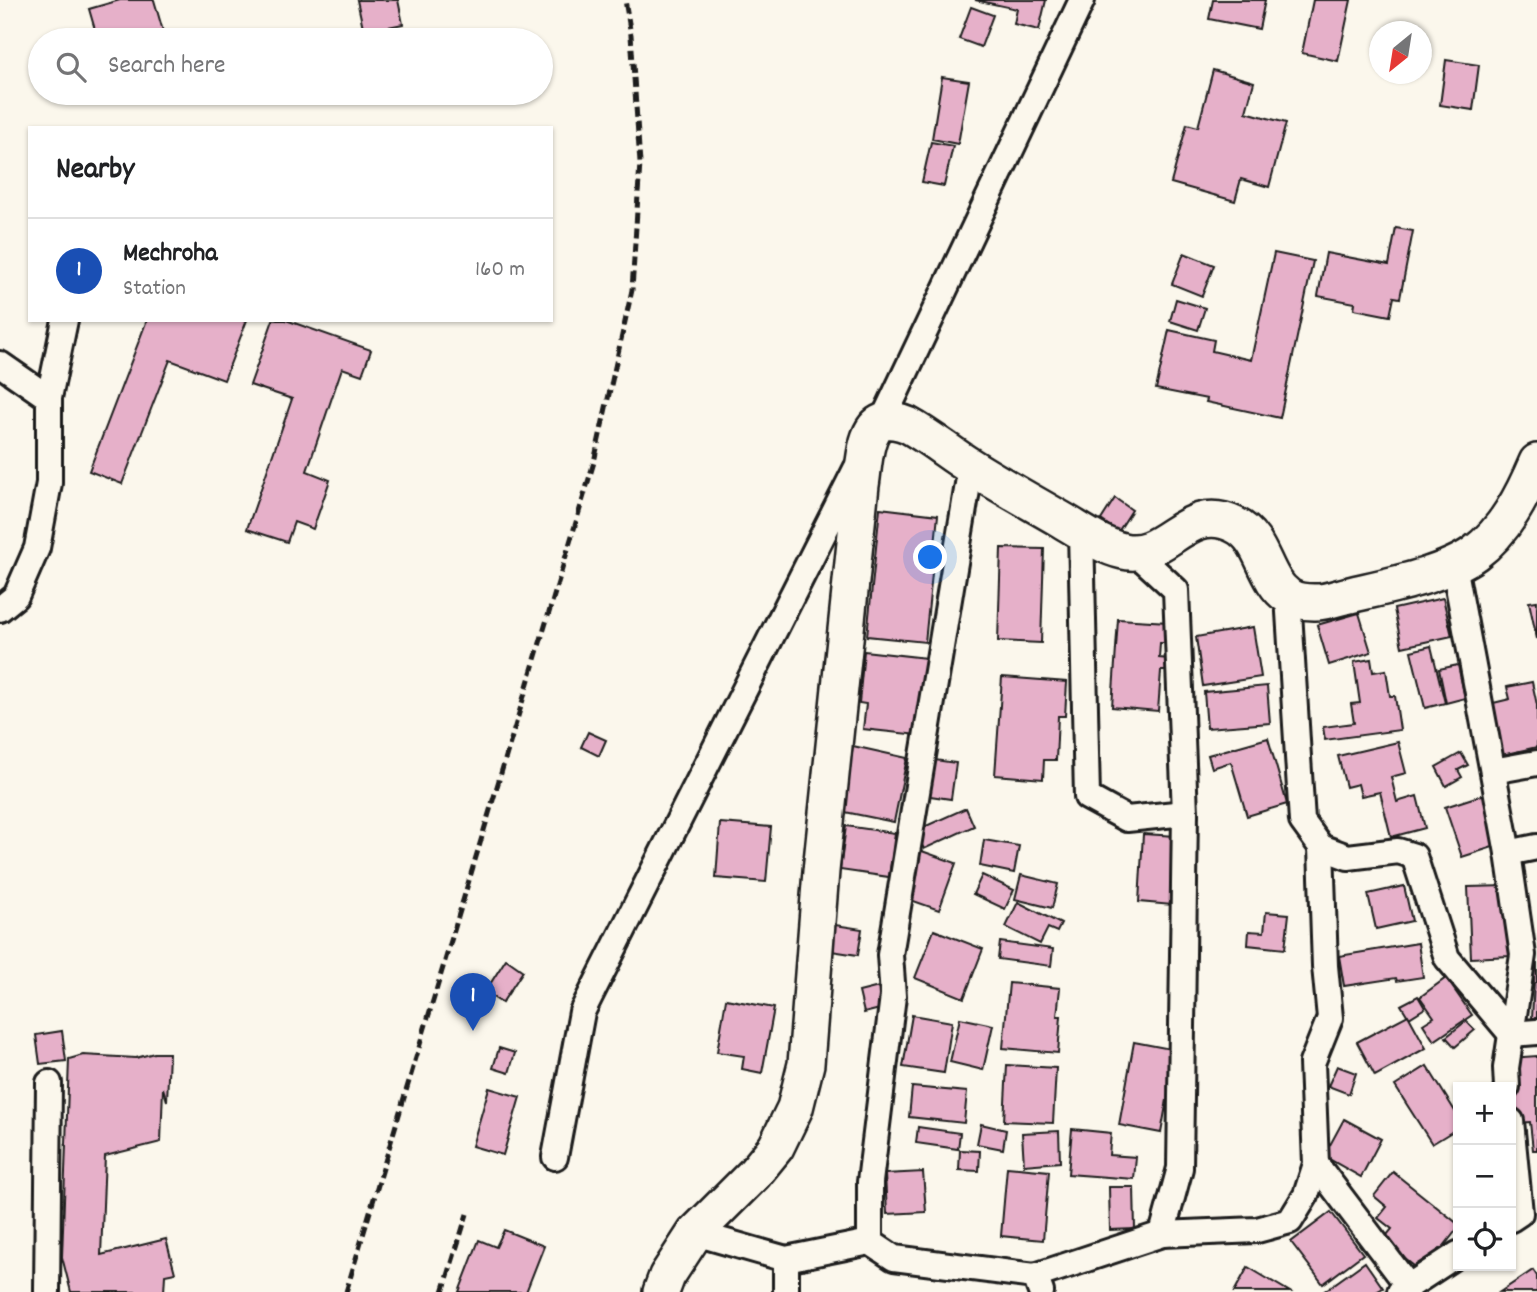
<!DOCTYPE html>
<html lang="en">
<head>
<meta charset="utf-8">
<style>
	:root { --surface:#fff; --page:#f6f6f6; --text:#202124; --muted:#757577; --line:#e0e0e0; --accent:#ea580c }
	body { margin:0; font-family:Dekko,sans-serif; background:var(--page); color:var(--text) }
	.controls { position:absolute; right:21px; bottom:21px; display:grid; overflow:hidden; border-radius:0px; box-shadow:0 2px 5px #0004 }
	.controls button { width:63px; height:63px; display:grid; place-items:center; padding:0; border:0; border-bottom:2px solid var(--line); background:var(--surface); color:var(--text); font:35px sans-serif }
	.compass { position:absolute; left:1369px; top:21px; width:63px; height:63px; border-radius:50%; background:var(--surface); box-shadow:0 2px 5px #0004; rotate:210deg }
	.you { position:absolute; left:931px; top:558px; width:24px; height:24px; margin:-18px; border:5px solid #fff; border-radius:50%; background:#1a73e8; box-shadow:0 0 0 10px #1a73e833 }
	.badge { display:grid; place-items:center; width:46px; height:46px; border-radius:50%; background:var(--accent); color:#fff; font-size:23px; font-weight:700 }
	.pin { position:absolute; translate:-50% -58px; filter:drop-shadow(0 2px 4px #0008) }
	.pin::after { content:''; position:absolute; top:37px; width:24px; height:21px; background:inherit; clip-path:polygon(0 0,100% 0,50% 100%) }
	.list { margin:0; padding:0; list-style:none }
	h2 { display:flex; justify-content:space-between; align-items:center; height:91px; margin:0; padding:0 28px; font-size:30px }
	h2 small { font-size:23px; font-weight:400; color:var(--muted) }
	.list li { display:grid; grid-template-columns:46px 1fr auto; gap:21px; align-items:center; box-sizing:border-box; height:105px; padding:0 28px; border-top:2px solid var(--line) }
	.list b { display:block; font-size:26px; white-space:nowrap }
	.list p { margin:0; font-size:23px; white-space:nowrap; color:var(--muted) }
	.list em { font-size:23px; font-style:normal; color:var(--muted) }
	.icon { flex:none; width:38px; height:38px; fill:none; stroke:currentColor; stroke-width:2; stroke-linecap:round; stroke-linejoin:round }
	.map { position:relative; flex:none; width:1537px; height:1292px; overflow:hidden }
	.search { position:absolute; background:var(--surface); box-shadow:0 2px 5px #0004; left:28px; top:28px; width:525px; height:77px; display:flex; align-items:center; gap:18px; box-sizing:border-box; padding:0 24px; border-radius:38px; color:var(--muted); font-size:26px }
	.panel { position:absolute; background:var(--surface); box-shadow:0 2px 5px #0004; left:28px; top:126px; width:525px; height:196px; border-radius:0px }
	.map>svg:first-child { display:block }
	.building { fill:#e6b0c9; stroke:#1c1c1c; stroke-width:2 }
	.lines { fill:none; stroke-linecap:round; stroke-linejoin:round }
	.street-casing { stroke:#1c1c1c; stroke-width:30 }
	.secondary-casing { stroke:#1c1c1c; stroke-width:40 }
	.street { stroke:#fbf7ec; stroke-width:24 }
	.secondary { stroke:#fbf7ec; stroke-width:35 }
	.rail { stroke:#1c1c1c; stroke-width:5; stroke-dasharray:10 5; stroke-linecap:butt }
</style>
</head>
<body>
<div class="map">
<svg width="1537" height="1292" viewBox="0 0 1537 1292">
	<rect width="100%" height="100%" fill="#fbf7ec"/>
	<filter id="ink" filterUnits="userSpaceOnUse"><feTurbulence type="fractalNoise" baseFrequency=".0143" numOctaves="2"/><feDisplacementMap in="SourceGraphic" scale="14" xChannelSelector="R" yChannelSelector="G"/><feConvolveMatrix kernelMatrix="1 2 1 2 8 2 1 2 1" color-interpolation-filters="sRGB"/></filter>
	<g filter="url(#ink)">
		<g class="building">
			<path d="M120 0H154L165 38 98 40 89 9Z"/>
			<path d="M357 0H398L403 24 364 32Z"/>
			<path d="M975 0H1046L1039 30 1014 24 1017 9Z"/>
			<path d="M1213 0H1265L1259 29 1209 19Z"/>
			<path d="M1313 0H1351L1338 61 1302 53Z"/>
			<path d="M971 7 993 15 981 47 959 39Z"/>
			<path d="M1446 60 1479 65 1473 110 1440 105Z"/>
			<path d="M1213 70 1254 82 1246 112 1286 123 1269 187 1241 179 1235 201 1171 183 1187 124 1198 127Z"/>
			<path d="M942 77 969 81 958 144 932 139Z"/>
			<path d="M931 142 953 146 944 186 922 182Z"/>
			<path d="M1396 228 1413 231 1400 298 1394 297 1390 316 1354 309 1355 303 1318 296 1326 253 1389 265Z"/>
			<path d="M1184 253 1214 265 1202 296 1172 284Z"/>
			<path d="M1274 253 1313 261 1280 418 1206 402 1207 399 1156 389 1169 330 1214 340 1212 351 1251 360Z"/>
			<path d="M1176 299 1205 308 1198 330 1170 321Z"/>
			<path d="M147 320H247L224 380 170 360 122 484 89 471Z"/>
			<path d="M273 320H286L371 350 362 375 342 368 307 471 330 480 313 529 294 522 287 542 247 529 292 399 250 385Z"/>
			<path d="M1115 498 1132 510 1118 532 1101 520Z"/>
			<path d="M880 508 938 515 925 642 867 636Z"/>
			<path d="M1001 548 1044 549 1041 643 998 641Z"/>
			<path d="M1443 598 1452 636 1402 647 1394 609Z"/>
			<path d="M1537 601V639L1529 602Z"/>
			<path d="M1359 613 1371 652 1329 665 1317 625Z"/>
			<path d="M1118 619 1168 622 1166 643H1160L1159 658 1170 659V671H1161L1158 711 1112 707Z"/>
			<path d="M1253 627 1261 677 1203 686 1196 637Z"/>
			<path d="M1431 646 1445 703 1425 708 1411 651Z"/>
			<path d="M864 651 926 658 918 735 863 729 866 704 859 703Z"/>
			<path d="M1371 659 1373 672 1386 670 1390 696H1395L1400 730 1325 740 1323 727 1354 723 1351 704 1360 703 1354 662Z"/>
			<path d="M1458 665 1465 698 1446 703 1439 669Z"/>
			<path d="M1002 677 1067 682 1065 716H1058L1056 760H1044L1043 779 995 775Z"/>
			<path d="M1532 682 1537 705V747L1497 756 1485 705 1510 699 1507 687Z"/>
			<path d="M1267 686 1270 723 1207 728 1204 692Z"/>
			<path d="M588 732 606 740 599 756 581 747Z"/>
			<path d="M1268 738 1287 804 1247 816 1231 762 1212 768 1208 755Z"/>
			<path d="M1398 742 1406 773 1391 777 1397 802 1417 796 1425 828 1391 837 1380 792 1361 796 1358 784 1346 787 1338 756Z"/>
			<path d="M853 746 907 758 894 822 840 811Z"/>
			<path d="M1461 753 1468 765 1458 770 1462 777 1446 786 1436 767Z"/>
			<path d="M928 759 956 763 951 799 923 795Z"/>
			<path d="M1485 794 1502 844 1462 857 1445 807Z"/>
			<path d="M966 808 974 826 924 849 915 831Z"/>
			<path d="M720 823 771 827 766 882 716 878Z"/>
			<path d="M846 826 895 833 889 877 840 870Z"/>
			<path d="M1143 834 1177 836 1172 905 1139 902Z"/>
			<path d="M984 840 1019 846 1014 873 980 866Z"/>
			<path d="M919 850 956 863 939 910 902 897Z"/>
			<path d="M982 875 1014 890 1005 909 973 894Z"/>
			<path d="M1021 875 1058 884 1052 908 1015 899Z"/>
			<path d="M1404 886 1412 921 1376 929 1368 894Z"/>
			<path d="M1507 886 1510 956 1471 958 1468 887Z"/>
			<path d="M1018 902 1061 924 1057 932 1048 928 1040 944 1006 927Z"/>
			<path d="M1266 912 1289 914 1285 949 1248 945 1249 931 1264 932Z"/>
			<path d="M835 925 862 929 858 955 831 951Z"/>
			<path d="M934 930 983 949 964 998 915 978Z"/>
			<path d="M1000 942 1053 949 1051 966 998 959Z"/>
			<path d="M1418 943 1423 977 1397 981 1396 978 1344 986 1339 956Z"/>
			<path d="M506 959 523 971 502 1003 485 992Z"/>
			<path d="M1535 964H1537V1018H1532Z"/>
			<path d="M1446 978 1472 1015 1434 1041 1423 1024 1434 1017 1420 997Z"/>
			<path d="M1009 983 1060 988 1057 1016H1061L1058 1053 1003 1048Z"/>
			<path d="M883 986 888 1007 864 1013 859 992Z"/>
			<path d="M1418 996 1425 1008 1409 1018 1401 1005Z"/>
			<path d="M726 999 774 1008 762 1073 742 1069 744 1056 717 1052Z"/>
			<path d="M912 1015 952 1022 944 1073 903 1067Z"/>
			<path d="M1408 1015 1426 1048 1375 1076 1357 1042Z"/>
			<path d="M960 1018 993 1025 983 1070 950 1062Z"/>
			<path d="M1466 1021 1475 1030 1455 1047 1446 1037Z"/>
			<path d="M62 1031 66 1061 40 1064 36 1035Z"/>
			<path d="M1134 1042 1176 1050 1161 1133 1119 1125Z"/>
			<path d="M499 1048 515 1053 509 1073 493 1068Z"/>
			<path d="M154 1053H169L167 1101 163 1088 161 1142 105 1156 101 1255 166 1239 175 1273 165 1275 164 1292H71L62 1257 69 1059 83 1055 136 1058Z"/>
			<path d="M1537 1056V1150H1533L1530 1122 1516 1123 1510 1058Z"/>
			<path d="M1007 1065 1056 1068 1053 1123 1004 1121Z"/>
			<path d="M1337 1066 1356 1073 1349 1094 1328 1086Z"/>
			<path d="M1427 1066 1458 1116V1128L1432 1144 1395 1086Z"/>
			<path d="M912 1087 967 1092 964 1123 909 1117Z"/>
			<path d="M489 1088 520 1097 503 1155 472 1146Z"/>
			<path d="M1344 1119 1381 1139 1361 1177 1324 1156Z"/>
			<path d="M981 1124 1006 1130 1003 1149 977 1144Z"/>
			<path d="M918 1127 960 1133 958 1149 916 1143Z"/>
			<path d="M1072 1129 1111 1133 1109 1155 1136 1157 1134 1179 1068 1174Z"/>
			<path d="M1059 1131 1060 1162 1024 1165 1022 1133Z"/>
			<path d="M960 1150 980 1151 979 1171 959 1170Z"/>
			<path d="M1007 1167 1049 1171 1043 1240 1001 1236Z"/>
			<path d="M923 1172 926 1212 887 1214 885 1174Z"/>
			<path d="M1393 1172 1458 1224V1228L1423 1273 1382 1241 1392 1229 1378 1218 1387 1207 1374 1196Z"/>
			<path d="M1109 1187H1134L1135 1229 1110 1230Z"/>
			<path d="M1331 1212 1363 1254 1323 1284 1291 1242Z"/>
			<path d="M504 1230 544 1246 526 1292H459L479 1240 496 1247Z"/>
			<path d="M1365 1262 1383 1288 1376 1292H1323Z"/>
			<path d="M1248 1267 1290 1292H1234Z"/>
			<path d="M1533 1270 1537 1276V1292H1500Z"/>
		</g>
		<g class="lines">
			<g class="street-casing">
				<g id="street">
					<path d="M0 364 49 398"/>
					<path d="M882 422 1082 0"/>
					<path d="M971 466 890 955 893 996 870 1182V1242L894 1258 1035 1276 1041 1292"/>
					<path d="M1081 531 1087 797 1127 819 1185 813"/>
					<path d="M1454 565 1508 853 1523 955 1506 1068 1507 1087"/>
					<path d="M1288 596 1302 821 1321 847 1348 857 1398 851 1414 856 1447 958 1511 1034 1537 1032"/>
					<path d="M0 609 16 596 37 548 49 483V398L65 320"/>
					<path d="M1493 771 1537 763"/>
					<path d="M1508 853 1537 847"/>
					<path d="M1511 1121 1520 1213 1511 1219"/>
					<path d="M555 1157 582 1012 856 469"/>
					<path d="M1316 1164 1409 1287"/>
					<path d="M695 1233 786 1259 870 1242"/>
					<path d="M1162 1234 1257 1230 1290 1221 1306 1195 1316 1164 1312 1063 1330 1018 1325 966 1321 847"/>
					<path d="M1035 1276 1162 1234 1180 1168 1185 813 1176 590 1136 553"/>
					<path d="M47 1292 49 1083"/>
					<path d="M786 1292V1259"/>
					<path d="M1400 1292 1458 1254"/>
				</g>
			</g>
			<g class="secondary-casing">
				<path id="secondary" d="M661 1292 667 1276 695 1233 754 1174 776 1147 795 1108 806 1064 821 871 861 485C864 469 864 429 882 422 889 419 901 422 908 425 930 437 949 453 970 466 1000 485 1031 502 1062 520 1081 531 1101 546 1123 551 1166 561 1186 501 1235 525 1264 539 1263 579 1288 596 1295 601 1305 602 1314 602 1325 603 1338 597 1350 595 1387 586 1445 575 1475 553 1505 531 1523 495 1537 462"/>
			</g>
			<use href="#street" class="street"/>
			<use href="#secondary" class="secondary"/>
			<g class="rail">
				<path d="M346 1292 594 462 632 290 640 163 631 35 625 0"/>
				<path d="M443 1292 467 1214"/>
			</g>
		</g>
	</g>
</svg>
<div class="controls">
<button>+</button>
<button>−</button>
<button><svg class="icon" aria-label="locate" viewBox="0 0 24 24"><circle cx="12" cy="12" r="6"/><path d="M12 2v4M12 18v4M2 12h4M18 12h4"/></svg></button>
</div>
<svg class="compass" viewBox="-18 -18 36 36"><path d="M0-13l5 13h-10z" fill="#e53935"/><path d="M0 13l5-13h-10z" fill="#757577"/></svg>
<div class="you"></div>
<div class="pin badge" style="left:473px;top:1031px;background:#1a4fb4">1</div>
<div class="search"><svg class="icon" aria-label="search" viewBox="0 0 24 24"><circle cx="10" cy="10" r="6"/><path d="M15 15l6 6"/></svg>Search here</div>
<section class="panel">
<h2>Nearby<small></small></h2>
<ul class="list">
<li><span class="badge" style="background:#1a4fb4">1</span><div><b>Mechroha</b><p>Station</p></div><em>160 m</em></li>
</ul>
</section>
</div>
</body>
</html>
